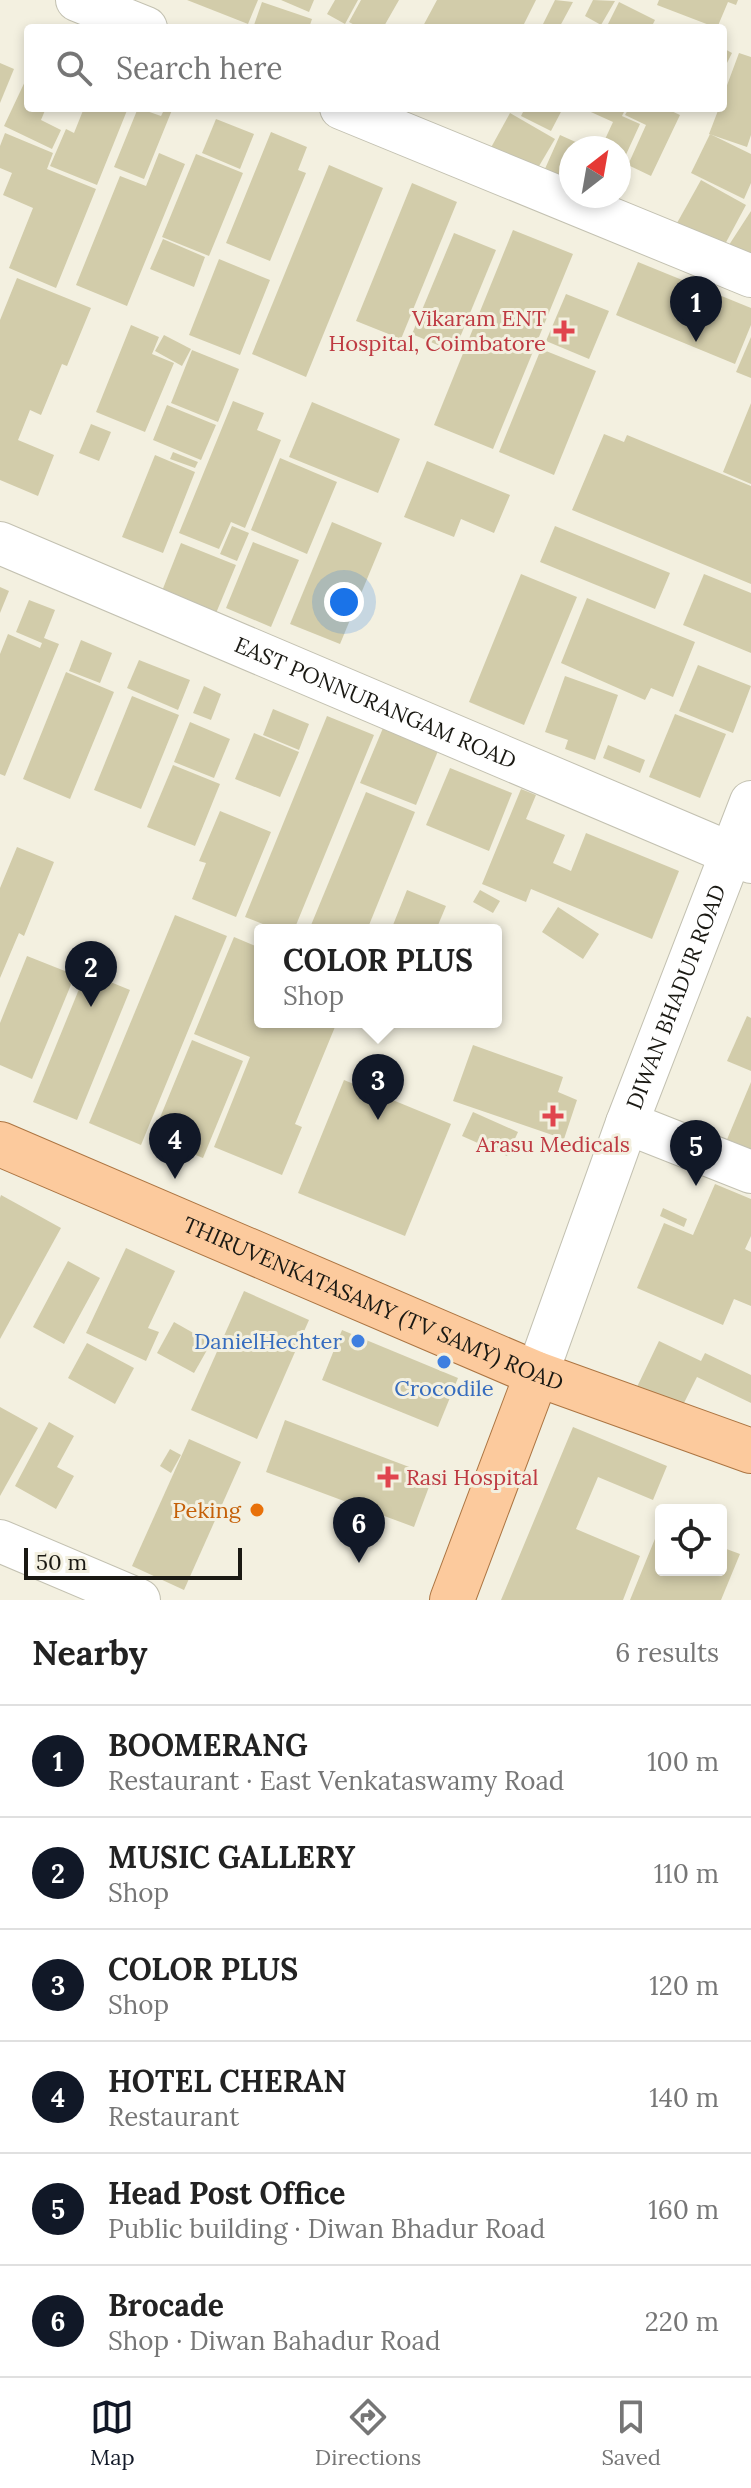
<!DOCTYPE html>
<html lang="en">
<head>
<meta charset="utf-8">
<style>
	:root { --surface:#fff; --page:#f6f6f6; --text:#222; --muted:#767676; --line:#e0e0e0; --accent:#111827 }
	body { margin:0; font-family:Lora,serif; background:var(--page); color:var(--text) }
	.controls { position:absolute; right:24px; bottom:24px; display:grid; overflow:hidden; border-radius:8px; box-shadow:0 4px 12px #0003 }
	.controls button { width:72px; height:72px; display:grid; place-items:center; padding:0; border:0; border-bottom:2px solid var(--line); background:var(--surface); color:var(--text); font:40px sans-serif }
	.compass { position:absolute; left:559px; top:136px; width:72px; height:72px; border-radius:50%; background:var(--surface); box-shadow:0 4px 12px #0003; rotate:31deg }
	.scale { position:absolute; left:24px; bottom:20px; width:218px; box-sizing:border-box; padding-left:8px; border:4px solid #1a1913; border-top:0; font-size:22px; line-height:28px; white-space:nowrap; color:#1a1913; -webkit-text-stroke:6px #f3f0e0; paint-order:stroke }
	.you { position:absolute; left:344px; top:602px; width:28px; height:28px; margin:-20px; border:6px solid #fff; border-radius:50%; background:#1a73e8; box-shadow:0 0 0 12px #1a73e833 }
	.badge { display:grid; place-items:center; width:52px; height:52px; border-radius:50%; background:var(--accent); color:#fff; font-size:26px; font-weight:700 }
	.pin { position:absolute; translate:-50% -66px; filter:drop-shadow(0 2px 4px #0008) }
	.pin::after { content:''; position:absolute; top:42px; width:28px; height:24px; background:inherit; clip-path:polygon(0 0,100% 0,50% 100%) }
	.popup { position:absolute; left:254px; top:924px; width:248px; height:104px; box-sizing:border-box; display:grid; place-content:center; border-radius:8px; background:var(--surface); filter:drop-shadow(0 2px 6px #0005); font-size:26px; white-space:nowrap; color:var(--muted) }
	.popup b { font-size:30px; color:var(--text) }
	.popup::after { content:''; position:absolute; left:50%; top:100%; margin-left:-16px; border:16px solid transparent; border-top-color:var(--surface) }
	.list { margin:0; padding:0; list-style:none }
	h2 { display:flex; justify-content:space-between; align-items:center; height:104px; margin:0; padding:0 32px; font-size:34px }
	h2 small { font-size:26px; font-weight:400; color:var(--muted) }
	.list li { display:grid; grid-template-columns:52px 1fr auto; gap:24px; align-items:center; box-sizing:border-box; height:112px; padding:0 32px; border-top:2px solid var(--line) }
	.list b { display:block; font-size:30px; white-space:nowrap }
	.list p { margin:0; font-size:26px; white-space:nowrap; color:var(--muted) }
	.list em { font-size:26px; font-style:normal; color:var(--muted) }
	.icon { flex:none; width:44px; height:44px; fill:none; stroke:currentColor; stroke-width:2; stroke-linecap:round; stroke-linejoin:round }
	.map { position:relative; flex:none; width:751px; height:1600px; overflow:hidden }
	.search { position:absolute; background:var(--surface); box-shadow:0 4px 12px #0003; left:24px; right:24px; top:24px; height:88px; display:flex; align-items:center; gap:20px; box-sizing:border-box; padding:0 28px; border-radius:8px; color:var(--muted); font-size:30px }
	.sheet { height:776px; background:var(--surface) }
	nav { display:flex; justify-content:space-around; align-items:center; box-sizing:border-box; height:112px; border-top:2px solid var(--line); background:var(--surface); font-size:22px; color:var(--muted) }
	nav a { display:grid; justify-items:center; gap:4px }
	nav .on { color:var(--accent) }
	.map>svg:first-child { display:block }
	.building { fill:#d2ccaa }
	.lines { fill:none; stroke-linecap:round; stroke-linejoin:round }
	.minor-casing { stroke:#c3c1b1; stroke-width:44 }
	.major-casing { stroke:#ac7542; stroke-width:46 }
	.minor { stroke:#fff; stroke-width:42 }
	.major { stroke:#fcca9d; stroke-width:44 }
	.health-dot { fill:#e0444e; stroke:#f3f0e0; stroke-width:3 }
	.shop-dot { fill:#3f7fe0; stroke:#f3f0e0; stroke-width:3 }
	.food-dot { fill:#e8710a; stroke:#f3f0e0; stroke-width:3 }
	.labels { text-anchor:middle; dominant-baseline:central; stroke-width:6; stroke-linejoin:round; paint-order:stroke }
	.health-label { font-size:22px; fill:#be3a42; stroke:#f3f0e0; text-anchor:end }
	.street-label { font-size:22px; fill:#1a1913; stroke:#f3f0e0 }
	.shop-label { font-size:22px; fill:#366cbe; stroke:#f3f0e0; text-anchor:end }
	.food-label { font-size:22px; fill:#c56008; stroke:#f3f0e0; text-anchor:end }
</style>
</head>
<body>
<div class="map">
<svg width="751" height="1600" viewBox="0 0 751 1600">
	<rect width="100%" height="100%" fill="#f3f0e0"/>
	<g class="building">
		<path d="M187 0H258L248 24Z"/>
		<path d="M281 0H314L309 12Z"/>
		<path d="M335 0H358L345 24 327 14Z"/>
		<path d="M361 0H399L383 28H360L349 22Z"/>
		<path d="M437 0H536L522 28H498L491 24 489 28H422Z"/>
		<path d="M555 0 573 2 559 28H541Z"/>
		<path d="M593 0 615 1 601 25 585 16Z"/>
		<path d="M659 0H738L736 5 728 2 717 28 657 5Z"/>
		<path d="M262 2 312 19 309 28H253Z"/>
		<path d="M619 2 655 20 651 28H606Z"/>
		<path d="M723 48 732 53 723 71Z"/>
		<path d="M739 53 751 57V135L747 147 709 134 719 108H723V96Z"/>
		<path d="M0 63 14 69 0 103Z"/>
		<path d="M28 75V108H46L41 120 61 130 52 149 4 126Z"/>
		<path d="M84 108H128L97 185 50 166 66 129 74 133Z"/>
		<path d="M138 108 161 116 165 108 172 110 144 179 114 167Z"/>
		<path d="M525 108H563L551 131 521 116Z"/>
		<path d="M582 108H626L622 116 640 124 624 159 619 157V148H601L613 122Z"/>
		<path d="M629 108H665L680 115 651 176 628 165 646 125 625 115Z"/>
		<path d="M510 113 555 139 532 178 488 153Z"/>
		<path d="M216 119 254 134 240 169 202 153Z"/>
		<path d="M271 132 307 147 298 170 306 173 270 261 226 243Z"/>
		<path d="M5 133 53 153 47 169 96 189 56 288 9 268 33 208 3 195 12 173 0 168V146Z"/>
		<path d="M710 134 751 154V183L744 199 691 173Z"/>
		<path d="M560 135 589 148H571V183L544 171Z"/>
		<path d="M159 153 185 164 127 306 76 285 120 176 146 186Z"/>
		<path d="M196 154 243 173 209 256 162 237Z"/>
		<path d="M329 165 383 188 306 377 252 354Z"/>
		<path d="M701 180 746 205 723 248 677 223Z"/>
		<path d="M412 183 457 202 401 339 356 321Z"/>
		<path d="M751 211V261L727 248Z"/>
		<path d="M513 230 573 254 493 449 434 425Z"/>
		<path d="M454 233 496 250 454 352 412 334Z"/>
		<path d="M163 239 205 257 194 287 150 269Z"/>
		<path d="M219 259 270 280 240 355 189 335Z"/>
		<path d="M638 262 751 308V325L735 364 616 315Z"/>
		<path d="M17 278 91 308 67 366 62 364 41 415 30 410 18 440 54 455 38 496 0 480V320Z"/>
		<path d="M566 294 609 311 589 359 546 341Z"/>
		<path d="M131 325 159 337 152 354 174 363 145 432 96 412Z"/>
		<path d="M164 335 191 349 182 366 155 351Z"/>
		<path d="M751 337V378L736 372Z"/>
		<path d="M541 349 596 371 554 475 499 452Z"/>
		<path d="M192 350 239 369 218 422 171 403Z"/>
		<path d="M233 401 264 413 257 430 281 440 245 528 231 522 219 549 179 533Z"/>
		<path d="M312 402 400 439 378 493 289 457Z"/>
		<path d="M751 403V484L723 472Z"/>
		<path d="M167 405 216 425 201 460 153 440Z"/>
		<path d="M91 424 111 432 99 461 79 453Z"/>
		<path d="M604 434 624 442 627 435 751 486V584L572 510Z"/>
		<path d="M173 452 198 462 195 468 170 459Z"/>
		<path d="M155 455 195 472 163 553 122 537Z"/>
		<path d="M280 458 337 482 307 554 251 530Z"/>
		<path d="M427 461 510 495 494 533 461 519 454 537 404 517Z"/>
		<path d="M332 522 382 543 340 644 290 624Z"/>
		<path d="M232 526 249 533 237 561 220 554Z"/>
		<path d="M555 526 670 573 655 609 540 562Z"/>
		<path d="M253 542 299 560 271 627 226 608Z"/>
		<path d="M181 543 236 565 214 618 160 596Z"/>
		<path d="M521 574 577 597 524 725 469 702Z"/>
		<path d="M704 574 751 593V653L683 625Z"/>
		<path d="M0 587 9 591 0 613Z"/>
		<path d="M587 598 695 642 673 697 651 688 645 700 561 663Z"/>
		<path d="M29 600 55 610 44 638 59 644 5 776 0 774V654L8 634 40 648 42 643 16 632Z"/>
		<path d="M81 640 112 653 100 683 69 671Z"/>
		<path d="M139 660 190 680 178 710 127 688Z"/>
		<path d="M698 665 751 686 733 733 679 711Z"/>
		<path d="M66 672 114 692 70 799 23 779Z"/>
		<path d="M565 676 618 695 595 760 565 749 568 740 545 732Z"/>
		<path d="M204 686 221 694 211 720 193 713Z"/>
		<path d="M132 696 179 715 141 809 94 790Z"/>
		<path d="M273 709 309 724 299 750 263 735Z"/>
		<path d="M675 714 726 734 700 798 649 777Z"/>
		<path d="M327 716 374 735 294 930H278L245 917Z"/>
		<path d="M190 722 230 739 214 778 174 762Z"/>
		<path d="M383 728 438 751 416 805 360 783Z"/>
		<path d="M254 733 299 752 280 797 235 779Z"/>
		<path d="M608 745 645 760 640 773 603 758Z"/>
		<path d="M173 765 220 784 195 846 147 827Z"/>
		<path d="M450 768 512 793 489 851 426 825Z"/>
		<path d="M521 789 536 795 526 819 565 835 553 863 571 871 586 833 679 871 652 939 531 889 526 902 482 884Z"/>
		<path d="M366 792 415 812 367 930H309Z"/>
		<path d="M220 811 271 832 236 917 192 899 206 863 199 861Z"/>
		<path d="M17 847 54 862 24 936 19 933 0 978V888Z"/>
		<path d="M407 890 446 906 436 930H391Z"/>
		<path d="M480 890 500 901 493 913 473 902Z"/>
		<path d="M558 907 599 934 583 959 542 932Z"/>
		<path d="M175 915 227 936 141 1145 89 1123Z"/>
		<path d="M234 937 260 948V1022H337L295 1124 302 1127 282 1175 214 1147 250 1057 194 1034Z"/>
		<path d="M27 956 75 975 32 1079 0 1065V1023Z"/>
		<path d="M86 972 130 990 77 1120 33 1102Z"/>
		<path d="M747 1016 751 1018V1071L727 1061Z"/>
		<path d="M192 1040 243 1061 203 1158 152 1137Z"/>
		<path d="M473 1045 563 1077 558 1092 577 1100 564 1139 453 1101Z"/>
		<path d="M344 1080 451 1124 405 1236 298 1193Z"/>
		<path d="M751 1082V1161L723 1149Z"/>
		<path d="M473 1112 518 1132 507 1156 462 1136Z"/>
		<path d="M715 1184 751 1199V1236L745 1249 751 1252V1306L734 1299 723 1325 637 1288 664 1223 693 1235Z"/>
		<path d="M1 1195 61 1228 0 1339V1198Z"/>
		<path d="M663 1208 687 1219 684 1227 660 1216Z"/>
		<path d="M126 1248 175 1271 148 1328 159 1332 146 1361 86 1333Z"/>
		<path d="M68 1261 100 1278 64 1344 33 1327Z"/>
		<path d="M244 1291 309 1320 257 1439 191 1410Z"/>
		<path d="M174 1322 211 1343 194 1373 157 1353Z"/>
		<path d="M342 1330 458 1378 438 1427 322 1380Z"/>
		<path d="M659 1341 701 1361 705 1353 751 1375V1403L697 1377 681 1409 637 1387Z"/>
		<path d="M87 1343 134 1368 115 1404 68 1378Z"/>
		<path d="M0 1407 38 1428 0 1496Z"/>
		<path d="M285 1420 433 1476 414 1527 266 1472Z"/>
		<path d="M49 1422 74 1436 57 1467 74 1476 56 1509 15 1486Z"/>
		<path d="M573 1427 667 1466 653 1500 598 1477 576 1529 640 1556 623 1600H501Z"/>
		<path d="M189 1439 241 1462 184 1590 132 1566Z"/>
		<path d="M170 1449 181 1455 171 1473 160 1466Z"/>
		<path d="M661 1524V1570H721V1547L740 1554 721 1600H630Z"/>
	</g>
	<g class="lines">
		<g class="minor-casing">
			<g id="minor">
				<path d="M77 0 146 28"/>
				<path d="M341 108 751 276"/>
				<path id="s1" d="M0 543 751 862"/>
				<path d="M627 1123 751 1172"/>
				<path id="s2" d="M537 1374 627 1123 751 802"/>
				<path d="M0 1541 139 1600"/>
			</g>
		</g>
		<g class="major-casing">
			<g id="major">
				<path id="s3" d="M0 1144 537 1374 751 1451"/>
				<path d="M452 1600 537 1374"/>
			</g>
		</g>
		<use href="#minor" class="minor"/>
		<use href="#major" class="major"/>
	</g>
	<g class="health-dot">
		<path d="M560 319h8v8h8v8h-8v8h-8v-8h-8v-8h8z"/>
		<path d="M549 1104h8v8h8v8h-8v8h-8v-8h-8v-8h8z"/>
		<path d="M384 1465h8v8h8v8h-8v8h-8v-8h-8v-8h8z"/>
	</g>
	<g class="shop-dot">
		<circle cx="358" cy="1341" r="8"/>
		<circle cx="444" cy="1362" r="8"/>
	</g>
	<circle class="food-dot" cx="257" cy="1510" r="8"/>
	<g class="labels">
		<g class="health-label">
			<text x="546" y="318">Vikaram ENT<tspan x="546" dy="25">Hospital, Coimbatore</tspan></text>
			<text x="553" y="1144" text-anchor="middle">Arasu Medicals</text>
			<text x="406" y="1477" text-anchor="start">Rasi Hospital</text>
		</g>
		<g class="street-label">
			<text stroke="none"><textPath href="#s1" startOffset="408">EAST PONNURANGAM ROAD</textPath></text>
			<text stroke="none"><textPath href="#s2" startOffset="402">DIWAN BHADUR ROAD</textPath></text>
			<text stroke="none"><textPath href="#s3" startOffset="406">THIRUVENKATASAMY (TV SAMY) ROAD</textPath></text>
		</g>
		<g class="shop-label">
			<text x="342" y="1341">DanielHechter</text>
			<text x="444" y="1388" text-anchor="middle">Crocodile</text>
		</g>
		<g class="food-label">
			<text x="241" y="1510">Peking</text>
		</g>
	</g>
</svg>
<div class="controls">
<button><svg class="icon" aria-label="locate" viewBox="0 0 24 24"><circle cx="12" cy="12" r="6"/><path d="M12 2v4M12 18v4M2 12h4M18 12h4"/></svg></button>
</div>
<svg class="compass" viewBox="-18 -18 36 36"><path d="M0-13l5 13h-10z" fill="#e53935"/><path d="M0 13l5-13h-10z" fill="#767676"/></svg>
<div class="scale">50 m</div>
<div class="you"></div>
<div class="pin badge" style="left:696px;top:342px">1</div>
<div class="pin badge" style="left:91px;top:1007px">2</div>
<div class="pin badge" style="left:378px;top:1120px">3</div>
<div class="popup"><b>COLOR PLUS</b>Shop</div>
<div class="pin badge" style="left:175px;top:1179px">4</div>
<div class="pin badge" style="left:696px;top:1186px">5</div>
<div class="pin badge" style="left:359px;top:1563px">6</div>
<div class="search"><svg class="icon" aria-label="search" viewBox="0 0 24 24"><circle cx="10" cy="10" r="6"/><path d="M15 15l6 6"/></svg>Search here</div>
</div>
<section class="sheet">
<h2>Nearby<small>6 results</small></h2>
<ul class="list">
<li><span class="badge">1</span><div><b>BOOMERANG</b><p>Restaurant · East Venkataswamy Road</p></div><em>100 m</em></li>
<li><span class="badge">2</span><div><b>MUSIC GALLERY</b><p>Shop</p></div><em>110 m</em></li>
<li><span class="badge">3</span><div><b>COLOR PLUS</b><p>Shop</p></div><em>120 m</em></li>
<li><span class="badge">4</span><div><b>HOTEL CHERAN</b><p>Restaurant</p></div><em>140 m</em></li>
<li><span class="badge">5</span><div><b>Head Post Office</b><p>Public building · Diwan Bhadur Road</p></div><em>160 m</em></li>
<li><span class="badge">6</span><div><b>Brocade</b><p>Shop · Diwan Bahadur Road</p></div><em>220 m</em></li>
</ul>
</section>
<nav>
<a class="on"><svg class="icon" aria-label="map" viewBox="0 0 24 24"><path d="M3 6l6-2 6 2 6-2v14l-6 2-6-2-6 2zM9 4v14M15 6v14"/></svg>Map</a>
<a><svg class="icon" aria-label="directions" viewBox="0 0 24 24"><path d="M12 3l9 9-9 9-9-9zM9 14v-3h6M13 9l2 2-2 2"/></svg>Directions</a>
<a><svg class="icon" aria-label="saved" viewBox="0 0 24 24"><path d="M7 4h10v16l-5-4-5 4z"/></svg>Saved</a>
</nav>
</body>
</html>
